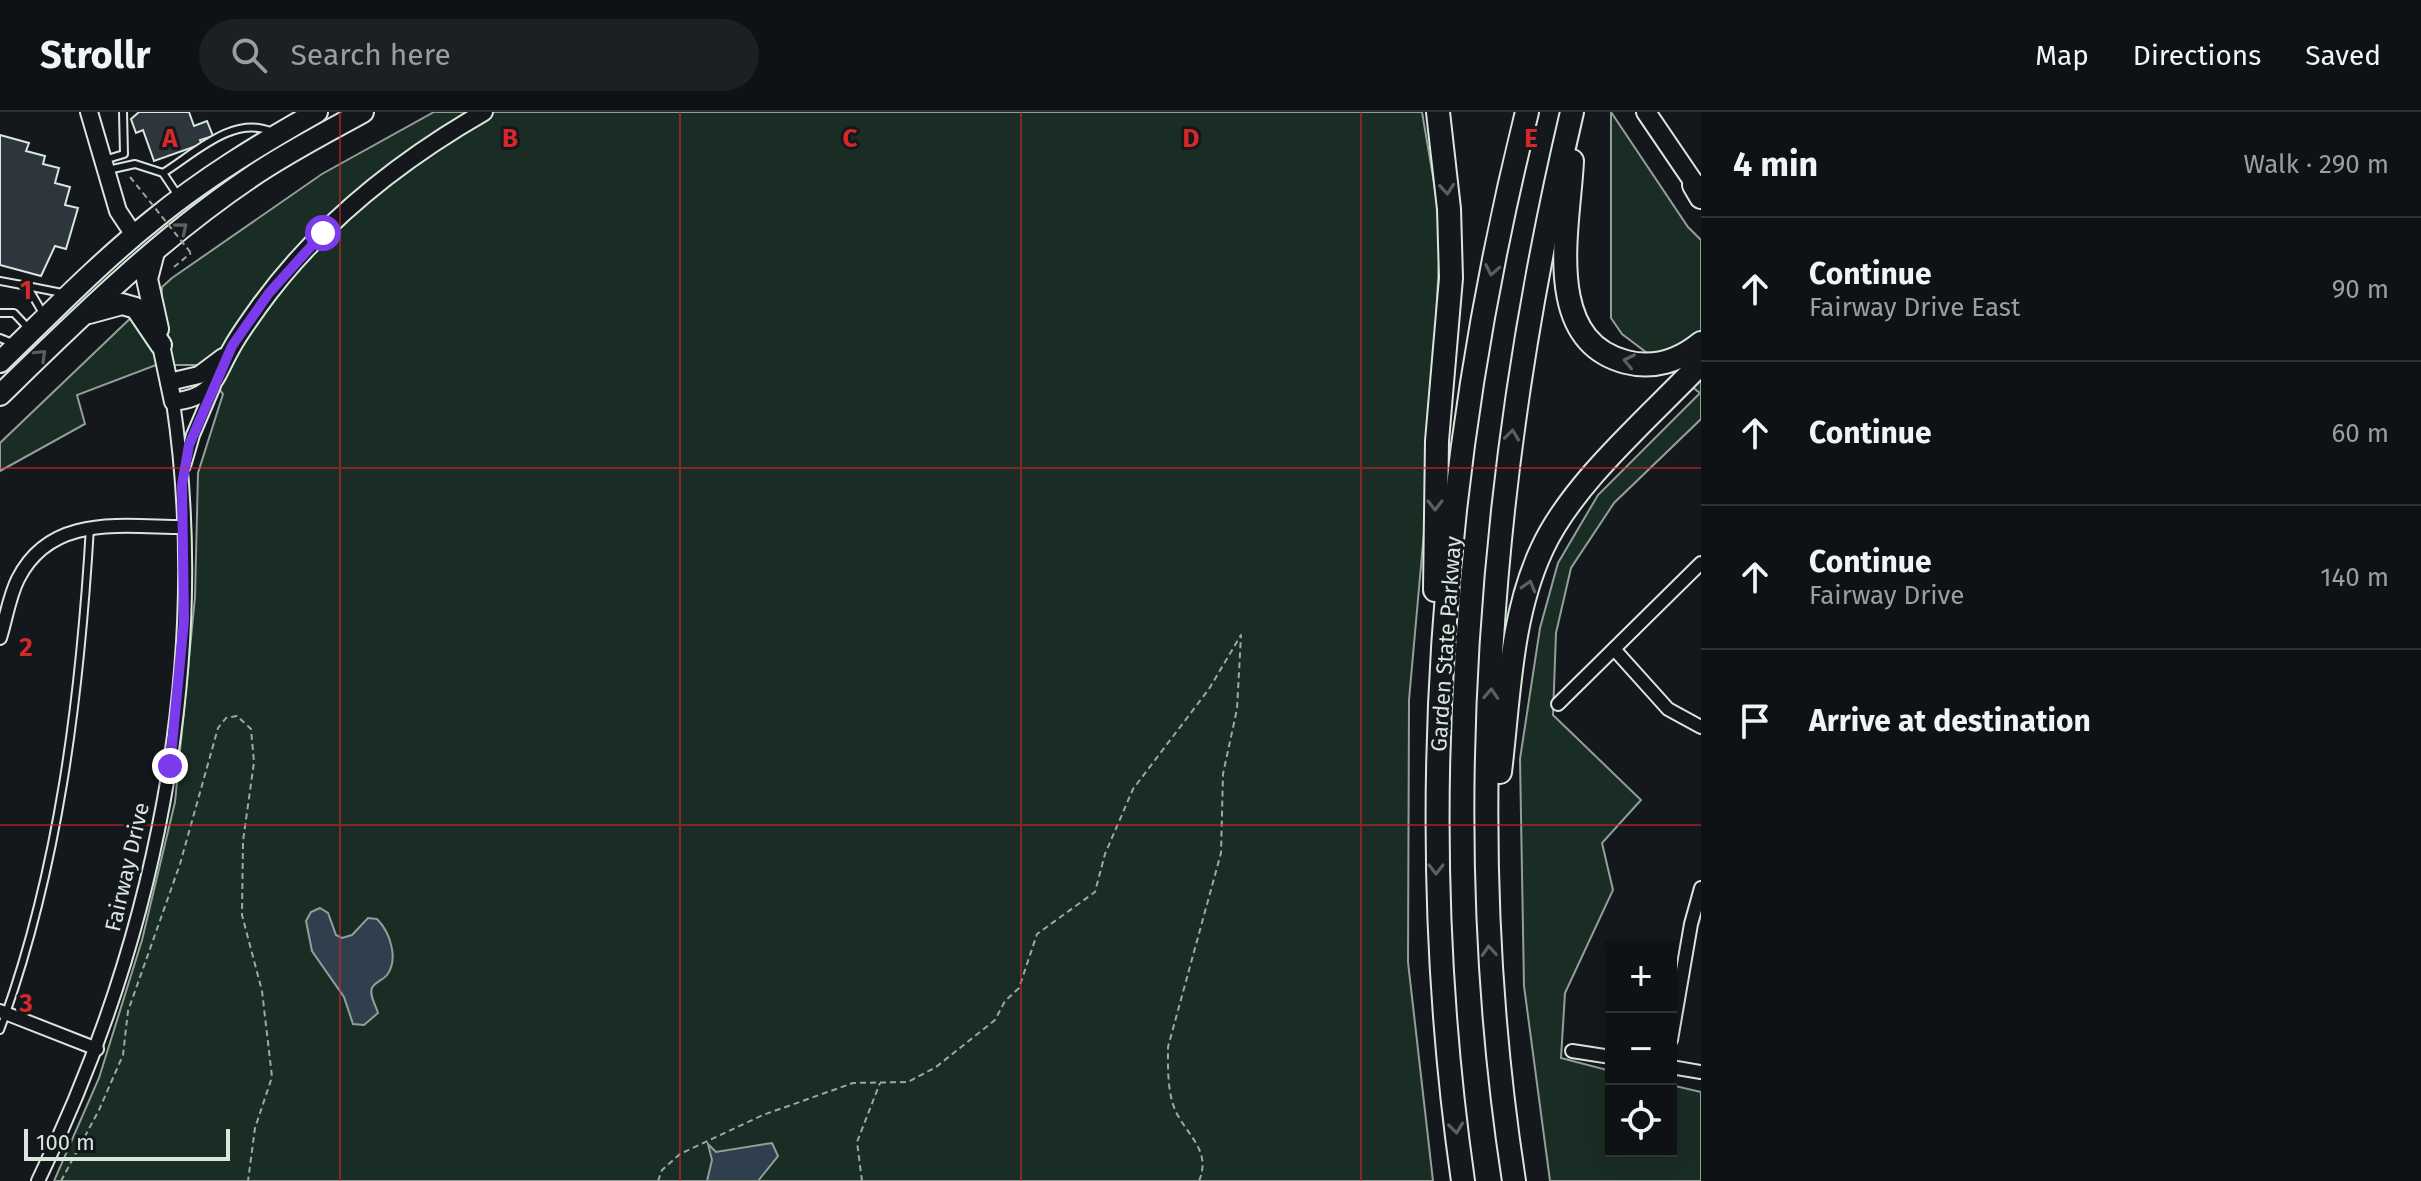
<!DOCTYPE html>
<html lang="en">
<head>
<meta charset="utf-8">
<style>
	:root { --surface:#0f1215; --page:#1d2022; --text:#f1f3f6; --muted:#9b9ea0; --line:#2f3234 }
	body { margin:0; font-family:"Fira Sans",sans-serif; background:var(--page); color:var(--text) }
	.controls { position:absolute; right:24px; bottom:24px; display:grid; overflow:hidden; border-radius:0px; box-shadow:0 4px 20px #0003 }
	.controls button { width:72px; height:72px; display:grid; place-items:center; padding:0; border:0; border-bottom:2px solid var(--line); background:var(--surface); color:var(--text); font:40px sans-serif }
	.scale { position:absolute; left:24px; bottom:20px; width:206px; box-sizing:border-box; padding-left:8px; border:4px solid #d8e6dc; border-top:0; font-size:22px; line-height:28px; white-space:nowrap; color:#d8e6dc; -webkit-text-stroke:6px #14181c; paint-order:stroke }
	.stop { position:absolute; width:24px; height:24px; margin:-18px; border:6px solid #7c3aed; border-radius:50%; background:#fff }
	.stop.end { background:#7c3aed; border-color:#fff; box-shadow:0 2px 8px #0008 }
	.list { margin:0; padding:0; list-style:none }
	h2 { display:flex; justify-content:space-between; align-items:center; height:104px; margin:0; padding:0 32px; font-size:34px }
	h2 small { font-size:26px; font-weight:400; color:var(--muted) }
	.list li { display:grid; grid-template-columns:52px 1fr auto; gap:24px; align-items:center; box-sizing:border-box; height:144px; padding:0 32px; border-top:2px solid var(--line) }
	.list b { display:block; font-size:30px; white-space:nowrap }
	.list p { margin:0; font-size:26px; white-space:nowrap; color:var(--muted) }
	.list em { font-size:26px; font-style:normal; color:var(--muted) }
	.icon { flex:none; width:44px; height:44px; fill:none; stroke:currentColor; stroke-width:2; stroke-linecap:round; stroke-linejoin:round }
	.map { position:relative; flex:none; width:1701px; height:1069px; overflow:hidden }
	header { display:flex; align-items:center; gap:48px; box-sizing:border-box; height:112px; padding:0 40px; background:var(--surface); border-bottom:2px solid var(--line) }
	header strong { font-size:38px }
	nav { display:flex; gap:44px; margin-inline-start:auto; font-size:28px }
	.search { width:560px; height:72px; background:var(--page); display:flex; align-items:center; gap:20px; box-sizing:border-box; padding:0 28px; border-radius:44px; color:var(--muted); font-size:30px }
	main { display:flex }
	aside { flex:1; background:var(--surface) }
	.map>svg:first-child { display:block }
	.green { fill:#1a2d24; stroke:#939e99; stroke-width:2 }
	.water { fill:#2f3f4d; stroke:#939e99; stroke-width:2 }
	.building { fill:#2c363c; stroke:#d8e6dc; stroke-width:2 }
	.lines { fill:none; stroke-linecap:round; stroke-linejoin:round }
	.service-casing { stroke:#d8e6dc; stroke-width:10 }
	.minor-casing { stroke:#d8e6dc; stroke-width:16 }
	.tertiary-casing { stroke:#d8e6dc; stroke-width:20 }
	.secondary-casing { stroke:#d8e6dc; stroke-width:22 }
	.trunk-casing { stroke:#d8e6dc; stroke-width:24 }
	.motorway-casing { stroke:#d8e6dc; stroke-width:26 }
	.path { stroke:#9da8a2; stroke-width:2; stroke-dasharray:6 4; stroke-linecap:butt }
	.service { stroke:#14181c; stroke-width:6 }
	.minor { stroke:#14181c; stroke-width:12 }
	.tertiary { stroke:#14181c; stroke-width:16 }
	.secondary { stroke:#14181c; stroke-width:18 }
	.trunk { stroke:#14181c; stroke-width:20 }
	.motorway { stroke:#14181c; stroke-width:22 }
	.path-bridge { stroke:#9da8a2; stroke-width:2; stroke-dasharray:6 4; stroke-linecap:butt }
	.oneway { stroke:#59605f }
	.route { stroke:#7c3aed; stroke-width:10 }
	.grid { fill:none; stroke:#d62828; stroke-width:2; stroke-opacity:0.55 }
	.labels { text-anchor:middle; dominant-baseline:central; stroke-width:6; stroke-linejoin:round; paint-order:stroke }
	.street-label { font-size:22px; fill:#d8e6dc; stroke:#14181c }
	.grid-label { font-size:26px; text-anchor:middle; font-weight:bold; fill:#d62828; stroke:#14181c; stroke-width:6; stroke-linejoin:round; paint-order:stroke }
</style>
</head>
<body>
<header>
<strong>Strollr</strong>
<div class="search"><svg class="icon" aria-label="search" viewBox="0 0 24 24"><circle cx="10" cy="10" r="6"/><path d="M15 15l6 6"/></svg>Search here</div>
<nav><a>Map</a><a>Directions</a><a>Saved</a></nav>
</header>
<main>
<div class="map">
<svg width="1701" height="1069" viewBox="0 0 1701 1069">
	<rect width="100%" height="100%" fill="#14181c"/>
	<g class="green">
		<path d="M434 0H1422L1441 112 1426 398 1409 588 1408 850 1433 1069H54L99 966 142 828 175 690 195 485 198 361 223 282 199 253H156L77 283 85 312 0 359V331L137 200 161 197 162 175 172 166 322 62Z"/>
		<path d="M1611 0 1688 115 1701 128V307L1614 391 1571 456 1556 521 1553 603 1641 688 1602 731 1613 778 1565 881 1561 946 1611 959V1039H1671V973L1701 980V1069H1550L1524 874 1520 647 1540 516 1558 451 1598 383 1700 281 1622 222 1611 206Z"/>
	</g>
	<g class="water">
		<path d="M320 796 328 801 336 823 342 826 352 823 368 806 377 807C390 820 399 847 387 863 383 868 375 870 372 876 369 883 376 894 378 901L364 913 353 912 344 885 312 839 306 809 311 800Z"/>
		<path d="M772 1031 778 1044 758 1069H707L712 1048 708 1032 716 1040Z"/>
	</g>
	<g class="building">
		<path d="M189 0 194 14 207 9 213 24 200 28 202 32 154 49 143 18 136 21 131 7 139 0Z"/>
		<path d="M0 23 29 31 26 39 45 44 43 52 59 56 55 71 70 75 65 93 78 96 66 137 55 134 41 164 0 153Z"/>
	</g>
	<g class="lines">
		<g class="service-casing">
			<g id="service">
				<path d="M104 48 124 42 123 0"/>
				<path d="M108 58 135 52 163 61C194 42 234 2 272 20"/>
				<path d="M163 61 179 85"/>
				<path d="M0 169 27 174"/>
				<path d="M0 201H14L29 217"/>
				<path d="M44 203 27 174 62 181"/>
				<path d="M0 226 15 232"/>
				<path d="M0 918C59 758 80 584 90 415"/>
			</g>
		</g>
		<g class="minor-casing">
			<g id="minor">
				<path d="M184 354 193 323 214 274"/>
				<path d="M0 526C6 507 9 485 18 467 51 401 123 415 184 415"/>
				<path d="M1614 537 1668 597 1701 615"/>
				<path d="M1558 592 1701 451"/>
				<path d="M0 899 97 937"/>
				<path d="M1671 928 1691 812 1701 776"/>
				<path d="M1572 939 1611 945"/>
				<path d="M1671 955 1701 960"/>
				<path d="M38 1069C154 831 212 554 173 290"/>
			</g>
		</g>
		<g class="tertiary-casing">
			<g id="tertiary">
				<path d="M89 0 118 99 134 123"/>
				<path d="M161 233 173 290C214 285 213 269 231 237 239 222 249 209 258 196 317 114 397 50 484 0"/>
				<path d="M169 270 199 263 223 245"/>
			</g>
		</g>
		<g class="secondary-casing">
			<path id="secondary" d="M1646 0 1701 81"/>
		</g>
		<g class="trunk-casing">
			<g id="trunk">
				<path d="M154 140 147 167 158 217"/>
				<path d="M89 201 122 192 136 196 161 233"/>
				<path d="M0 250C50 202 99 151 153 108 204 66 260 32 317 0"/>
				<path d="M0 283C80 205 159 127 251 65 286 41 325 21 363 0"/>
			</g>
		</g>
		<g class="motorway-casing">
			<g id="motorway">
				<path d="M1572 49C1569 114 1541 228 1626 250 1653 257 1679 249 1701 231"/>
				<path d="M1694 73 1701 85"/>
				<path d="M1435 478 1437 329 1451 166 1449 97 1438 0"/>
				<path d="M1500 660C1509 587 1510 505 1542 437 1572 371 1650 305 1701 251"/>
				<path d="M1463 1069C1412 713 1440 349 1527 0"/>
				<path d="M1514 1069C1459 715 1490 348 1572 0"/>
			</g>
		</g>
		<g class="path">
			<path d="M130 65 143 81"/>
			<path d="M174 155 191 141"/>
			<path d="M61 1069 99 998 123 943 128 899 180 752 218 616 226 606 237 604 251 617 254 650 243 729 242 803 262 879 272 965 255 1016 248 1069"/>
			<path d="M658 1069 662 1058 680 1042 763 1003 853 971 908 970 936 955 995 908 1005 889 1019 876 1037 822 1095 780 1105 742 1133 677 1209 577 1241 523 1237 597 1223 662 1221 741 1168 935C1168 956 1167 983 1177 1002 1190 1026 1211 1040 1199 1069"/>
			<path d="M862 1069 857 1030 880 971"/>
		</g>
		<use href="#service" class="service"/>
		<use href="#minor" class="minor"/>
		<use href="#tertiary" class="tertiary"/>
		<use href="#secondary" class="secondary"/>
		<use href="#trunk" class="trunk"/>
		<use href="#motorway" class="motorway"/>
		<path class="path-bridge" d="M143 81 191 141"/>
	</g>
	<defs><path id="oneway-chevron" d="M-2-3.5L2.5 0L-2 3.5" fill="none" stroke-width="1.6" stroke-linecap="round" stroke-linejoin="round" transform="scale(2)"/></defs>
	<g class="oneway">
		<use href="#oneway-chevron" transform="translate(1447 77) rotate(85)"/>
		<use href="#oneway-chevron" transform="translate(182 116) rotate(-39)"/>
		<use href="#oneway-chevron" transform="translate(1492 158) rotate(101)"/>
		<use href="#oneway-chevron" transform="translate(41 243) rotate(-44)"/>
		<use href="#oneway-chevron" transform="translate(1629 249) rotate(-168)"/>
		<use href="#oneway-chevron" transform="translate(1512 323) rotate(-83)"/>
		<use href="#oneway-chevron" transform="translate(1435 393) rotate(90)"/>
		<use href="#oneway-chevron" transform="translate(1529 474) rotate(-74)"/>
		<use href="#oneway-chevron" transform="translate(1491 582) rotate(-87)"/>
		<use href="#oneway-chevron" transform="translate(1436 757) rotate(90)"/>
		<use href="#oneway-chevron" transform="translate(1489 839) rotate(-94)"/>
		<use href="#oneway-chevron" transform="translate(1456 1016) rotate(83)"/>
	</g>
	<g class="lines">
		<path class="route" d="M170 654 184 508 182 373 189 333 232 234 269 181 323 121"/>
	</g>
	<path class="grid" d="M340 0V1069M680 0V1069M1021 0V1069M1361 0V1069M0 356H1701M0 713H1701"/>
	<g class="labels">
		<g class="street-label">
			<text transform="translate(1446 532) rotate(-86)">Garden State Parkway</text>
			<text transform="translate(127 755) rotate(-77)">Fairway Drive</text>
		</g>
	</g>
	<g class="grid-label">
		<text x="170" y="35">A</text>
		<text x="510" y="35">B</text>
		<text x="850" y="35">C</text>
		<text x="1191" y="35">D</text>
		<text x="1531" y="35">E</text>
		<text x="26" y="187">1</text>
		<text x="26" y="544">2</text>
		<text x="26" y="900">3</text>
	</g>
</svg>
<div class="controls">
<button>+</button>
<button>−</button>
<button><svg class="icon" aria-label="locate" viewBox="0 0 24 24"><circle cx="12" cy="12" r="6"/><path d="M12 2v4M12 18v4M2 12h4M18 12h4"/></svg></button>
</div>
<div class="scale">100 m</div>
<div class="stop" style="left:323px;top:121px"></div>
<div class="stop end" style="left:170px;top:654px"></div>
</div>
<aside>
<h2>4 min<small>Walk · 290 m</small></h2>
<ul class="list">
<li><svg class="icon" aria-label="ahead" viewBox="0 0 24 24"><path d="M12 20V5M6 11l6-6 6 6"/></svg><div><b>Continue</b><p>Fairway Drive East</p></div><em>90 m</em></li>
<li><svg class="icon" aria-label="ahead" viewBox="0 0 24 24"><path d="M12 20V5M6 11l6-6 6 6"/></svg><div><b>Continue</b></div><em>60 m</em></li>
<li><svg class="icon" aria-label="ahead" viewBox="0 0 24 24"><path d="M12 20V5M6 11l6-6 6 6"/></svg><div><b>Continue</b><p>Fairway Drive</p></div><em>140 m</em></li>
<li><svg class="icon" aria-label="arrive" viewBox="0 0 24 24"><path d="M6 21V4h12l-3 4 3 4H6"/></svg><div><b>Arrive at destination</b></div></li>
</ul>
</aside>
</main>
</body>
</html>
